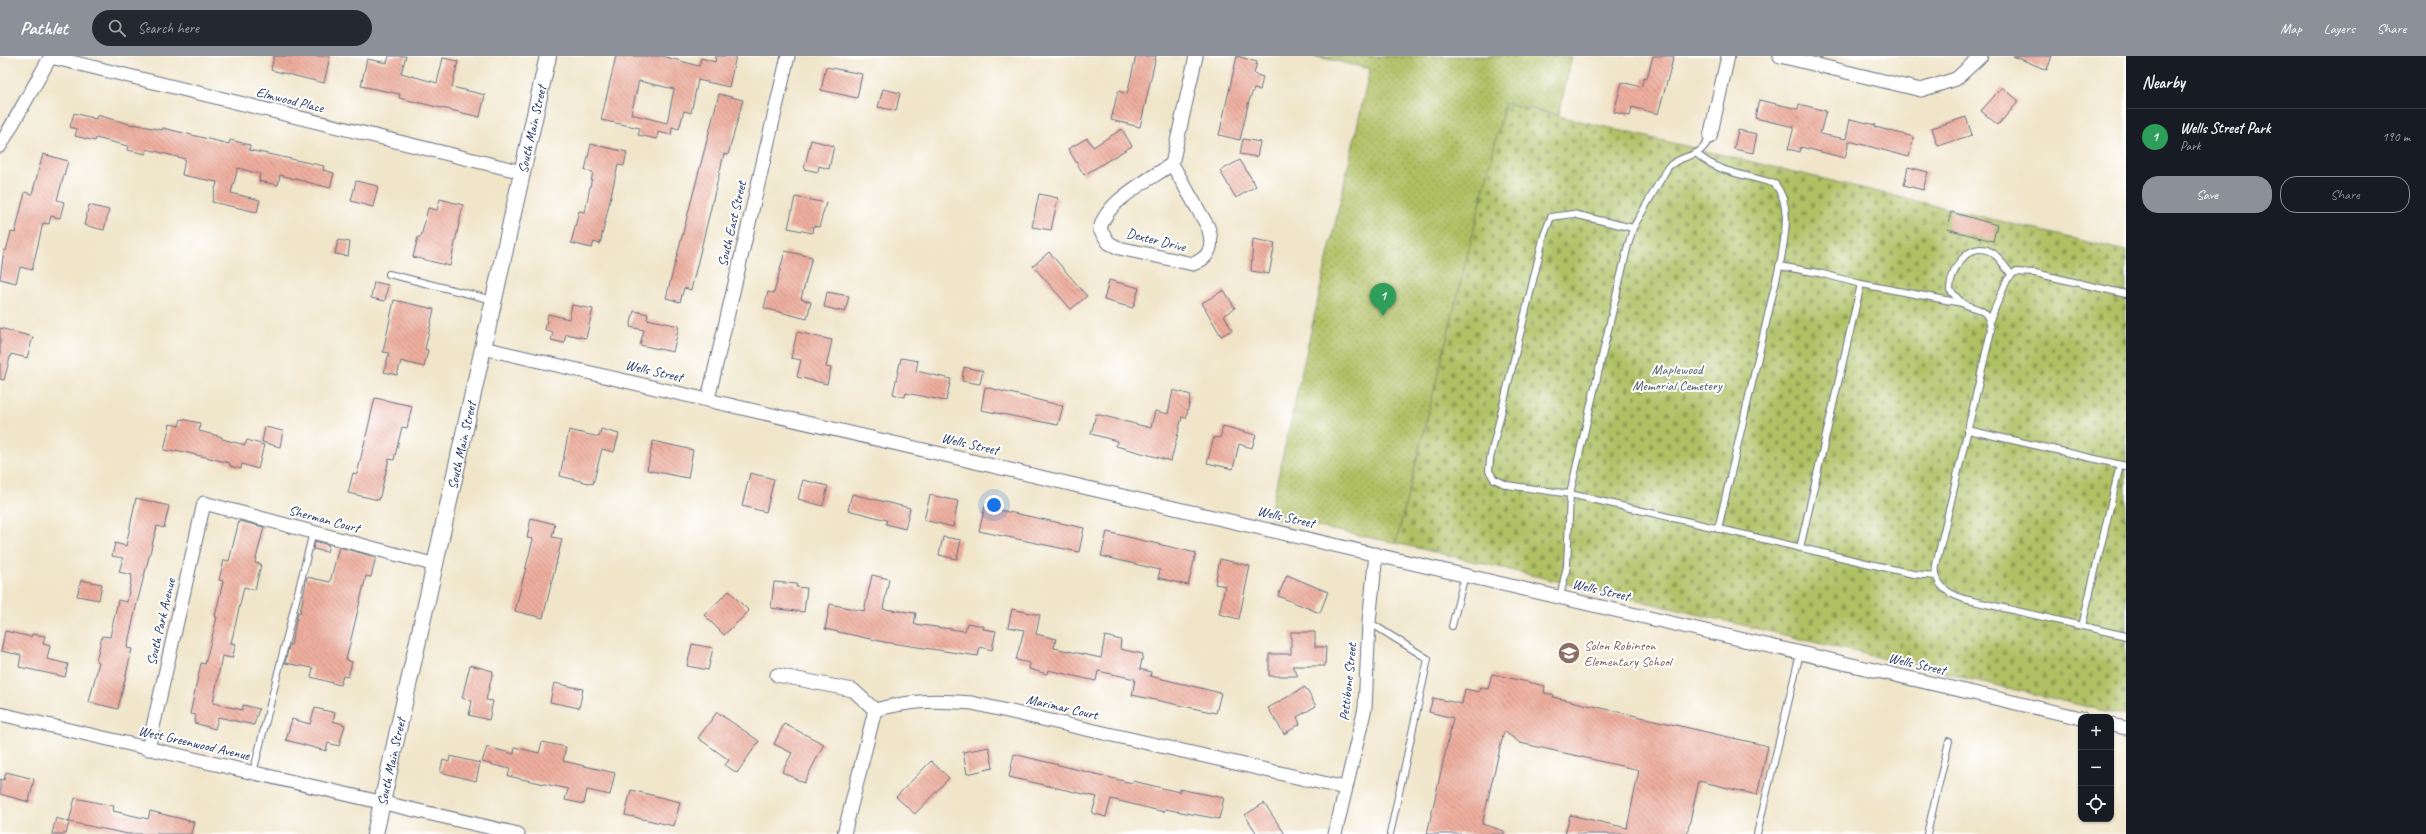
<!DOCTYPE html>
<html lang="en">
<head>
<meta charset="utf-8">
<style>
	:root { --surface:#171b24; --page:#242831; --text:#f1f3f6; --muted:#9ea1a6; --line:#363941; --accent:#8c9099 }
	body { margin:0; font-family:Caveat,sans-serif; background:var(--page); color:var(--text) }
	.controls { position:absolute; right:12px; bottom:12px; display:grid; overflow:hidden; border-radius:8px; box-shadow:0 1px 3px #0004 }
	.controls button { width:36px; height:36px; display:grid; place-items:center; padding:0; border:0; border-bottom:1px solid var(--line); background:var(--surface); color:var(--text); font:20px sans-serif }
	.you { position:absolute; left:994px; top:449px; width:14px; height:14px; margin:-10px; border:3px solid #fff; border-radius:50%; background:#1a73e8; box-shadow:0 0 0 6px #1a73e833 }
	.badge { display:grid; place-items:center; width:26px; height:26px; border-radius:50%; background:var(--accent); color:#fff; font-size:13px; font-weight:700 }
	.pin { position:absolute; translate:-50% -33px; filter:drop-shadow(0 1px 2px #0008) }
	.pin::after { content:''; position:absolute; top:21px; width:14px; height:12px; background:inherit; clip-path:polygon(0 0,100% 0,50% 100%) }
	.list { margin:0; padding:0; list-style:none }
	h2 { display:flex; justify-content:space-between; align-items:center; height:52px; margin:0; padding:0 16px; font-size:17px }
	h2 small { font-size:13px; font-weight:400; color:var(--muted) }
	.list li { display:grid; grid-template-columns:26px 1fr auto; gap:12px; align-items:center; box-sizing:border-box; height:56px; padding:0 16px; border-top:1px solid var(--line) }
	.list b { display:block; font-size:15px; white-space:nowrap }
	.list p { margin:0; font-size:13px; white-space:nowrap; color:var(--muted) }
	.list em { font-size:13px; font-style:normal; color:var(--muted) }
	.actions { display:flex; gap:8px; padding:12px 16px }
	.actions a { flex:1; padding:9px 0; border:1px solid var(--accent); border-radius:16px; text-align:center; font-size:14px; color:var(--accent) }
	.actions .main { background:var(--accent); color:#fff }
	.icon { flex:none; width:22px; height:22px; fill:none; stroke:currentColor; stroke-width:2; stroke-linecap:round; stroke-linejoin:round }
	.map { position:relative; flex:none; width:2126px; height:778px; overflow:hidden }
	header { display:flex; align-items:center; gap:24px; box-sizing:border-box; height:56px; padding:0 20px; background:var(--accent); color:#fff }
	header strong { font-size:19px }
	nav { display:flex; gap:22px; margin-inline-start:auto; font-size:14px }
	.search { width:280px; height:36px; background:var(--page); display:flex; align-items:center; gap:10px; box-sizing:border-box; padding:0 14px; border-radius:22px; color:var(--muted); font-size:15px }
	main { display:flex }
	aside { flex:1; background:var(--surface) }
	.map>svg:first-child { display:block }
	.cemetery { fill:url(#cemetery-stones); stroke:#667860 }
	.park { fill:url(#park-dots); stroke:#667860 }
	.building { fill:url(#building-back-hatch); fill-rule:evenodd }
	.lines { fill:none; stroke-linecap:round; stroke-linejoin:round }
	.service-casing { stroke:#666f83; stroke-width:8 }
	.minor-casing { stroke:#666f83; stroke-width:15 }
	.tertiary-casing { stroke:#666f83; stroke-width:18 }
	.service { stroke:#fff; stroke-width:6 }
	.minor { stroke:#fff; stroke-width:13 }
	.tertiary { stroke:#fff; stroke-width:16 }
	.labels { text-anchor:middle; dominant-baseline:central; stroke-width:4; stroke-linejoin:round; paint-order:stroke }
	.street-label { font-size:14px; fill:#1b2f5e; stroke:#fff }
	.park-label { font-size:14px; fill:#485a60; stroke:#fff }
	.education-label { font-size:14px; fill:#785e54; stroke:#fff; text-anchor:start }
</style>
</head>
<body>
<header>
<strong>Pathlet</strong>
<div class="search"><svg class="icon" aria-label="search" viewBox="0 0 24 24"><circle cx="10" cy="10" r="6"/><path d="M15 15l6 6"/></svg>Search here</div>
<nav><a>Map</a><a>Layers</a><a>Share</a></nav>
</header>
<main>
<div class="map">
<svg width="2126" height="778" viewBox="0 0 2126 778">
	<defs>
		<pattern id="cemetery-stones" width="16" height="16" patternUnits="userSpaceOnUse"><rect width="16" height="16" fill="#b1c063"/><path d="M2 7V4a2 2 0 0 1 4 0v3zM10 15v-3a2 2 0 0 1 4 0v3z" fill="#8f9c55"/></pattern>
		<pattern id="park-dots" width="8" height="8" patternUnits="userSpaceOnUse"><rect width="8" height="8" fill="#b1c063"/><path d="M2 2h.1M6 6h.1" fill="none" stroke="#8f9c55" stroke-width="1.8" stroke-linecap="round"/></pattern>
		<pattern id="building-back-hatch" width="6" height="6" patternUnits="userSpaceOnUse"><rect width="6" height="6" fill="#eeae9d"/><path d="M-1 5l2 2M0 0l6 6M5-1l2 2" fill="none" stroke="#c08e83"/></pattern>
	</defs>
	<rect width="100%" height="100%" fill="#fff"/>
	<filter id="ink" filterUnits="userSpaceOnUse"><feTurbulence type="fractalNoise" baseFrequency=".025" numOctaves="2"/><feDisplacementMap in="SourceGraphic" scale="8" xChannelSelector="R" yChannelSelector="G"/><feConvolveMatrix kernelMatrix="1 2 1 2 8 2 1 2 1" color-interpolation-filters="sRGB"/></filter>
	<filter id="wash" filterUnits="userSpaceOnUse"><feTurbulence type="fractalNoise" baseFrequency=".012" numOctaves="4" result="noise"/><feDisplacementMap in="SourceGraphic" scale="16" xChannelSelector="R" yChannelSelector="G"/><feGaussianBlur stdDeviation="0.9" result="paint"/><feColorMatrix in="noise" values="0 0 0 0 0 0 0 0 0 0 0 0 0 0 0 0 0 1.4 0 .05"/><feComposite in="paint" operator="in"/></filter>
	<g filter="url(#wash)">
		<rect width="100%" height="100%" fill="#f0e5c9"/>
		<path class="cemetery" d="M1505 47 2126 195V660L1396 487Z"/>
		<path class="park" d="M1314 0H1572L1559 59 1505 47 1396 487 1269 461 1370 13Z"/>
		<g id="blocks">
			<g class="building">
				<path d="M274 0H330L324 27 271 14Z"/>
				<path d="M389 0H406L401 17 437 27 443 2 458 5 452 31 485 39 480 61 399 42 400 38 361 30 367 3 387 7Z"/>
				<path d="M616 0H662L699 10 701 2 715 6 716 0H736L729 31 698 24 691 57 684 55 679 73 672 71 671 79 658 76 657 83 638 79 640 72 601 64ZM639 25 674 33 667 67 631 58Z"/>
				<path d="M1136 0H1156L1140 71 1111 64 1118 35 1127 38Z"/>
				<path d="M1237 0 1257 6 1254 18 1263 21 1260 34 1254 33 1249 45 1240 84 1219 79Z"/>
				<path d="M1653 0H1674L1658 58 1632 51 1630 60 1614 56 1622 26 1641 31 1644 21 1647 22Z"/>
				<path d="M2013 0H2052L2047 14Z"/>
				<path d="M826 11 862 18 857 42 821 34Z"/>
				<path d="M2002 31 2019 45 1998 69 1981 55Z"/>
				<path d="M883 33 900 37 896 55 878 51Z"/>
				<path d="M719 38 743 44 728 99 724 98 691 234 684 232 680 246 666 242Z"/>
				<path d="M1759 44 1798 53 1799 48 1826 55 1820 78 1846 83 1850 63 1876 69 1875 71 1914 81 1909 101 1849 85 1845 102 1801 91 1800 96 1788 93 1794 71 1755 62Z"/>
				<path d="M74 57 96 63 97 59 133 69V68L162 74 163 72 229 88 230 84 250 89 249 94 324 110 323 114 334 117 330 132 280 119 278 129 259 125 260 118 238 112 231 137 260 144 257 156 212 146 217 126 182 119 185 103 147 93 146 98 127 94 128 90 96 82 95 85 75 80 77 73 70 71Z"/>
				<path d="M1966 61 1972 79 1938 90 1932 72Z"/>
				<path d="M1122 73 1132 90 1084 119 1068 93 1087 82 1093 91Z"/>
				<path d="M1738 74 1757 78 1753 97 1734 93Z"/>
				<path d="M1243 83 1260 86 1257 101 1240 98Z"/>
				<path d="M811 84 834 90 829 113 819 110 818 116 804 113Z"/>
				<path d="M591 88 627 96 624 110 618 109 600 188 594 186 592 192 571 187 579 155 585 156 593 116 585 114Z"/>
				<path d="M43 98 68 105 57 144 64 146 60 162 51 160 49 168 43 167 32 214 20 211 16 227 0 223 4 194 6 195 11 176 15 177 25 136 32 138Z"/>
				<path d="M1240 104 1256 130 1236 142 1220 115Z"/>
				<path d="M1908 111 1928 116 1923 134 1904 129Z"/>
				<path d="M356 125 378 130 373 151 351 145Z"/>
				<path d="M1039 138 1058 142 1051 174 1032 171Z"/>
				<path d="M795 141 826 147 819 171 813 170 812 177 788 172Z"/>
				<path d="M440 143 463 149 450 210 413 201 418 181H421L428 152 437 154Z"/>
				<path d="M89 149 109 154 104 174 84 169Z"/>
				<path d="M1951 156 1997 169 1993 185 1947 173Z"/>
				<path d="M1253 183 1275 187 1269 218 1251 215Z"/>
				<path d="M338 184 350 186 348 200 335 198Z"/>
				<path d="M785 195 812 201 801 243 811 246 807 263 764 252 768 236 774 237Z"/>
				<path d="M1049 196 1087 240 1071 253 1033 210Z"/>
				<path d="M1109 224 1139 232 1133 252 1104 244Z"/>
				<path d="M374 226 388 229 385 245 371 242Z"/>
				<path d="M1224 234 1235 252 1224 259 1232 274 1221 280 1202 247Z"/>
				<path d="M827 236 849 240 845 256 824 251Z"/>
				<path d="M394 244 434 253 425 293 428 294 424 311 401 305 397 319 384 316 389 297 383 296Z"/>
				<path d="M572 249 593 253 586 282 566 278 564 287 551 284 553 276 545 274 548 258 569 263Z"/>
				<path d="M634 255 648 258 647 263 679 270 673 296 640 289 644 274 630 271Z"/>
				<path d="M0 272 33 281 27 302 11 298 4 324 0 323Z"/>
				<path d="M797 276 832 284 826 311 831 312 827 328 797 321 801 304 791 302Z"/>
				<path d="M901 302 918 305 916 315 951 323 946 345 906 337 905 341 893 338Z"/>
				<path d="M964 311 983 315 980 328 962 325Z"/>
				<path d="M985 331 1063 350 1058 369 981 354Z"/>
				<path d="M1173 334 1191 339 1186 362 1182 361 1171 405 1116 390 1117 385 1091 378 1096 358 1151 372 1155 355 1168 358Z"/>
				<path d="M375 342 412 350 407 372 402 371 394 404 389 403 379 444 348 437 353 417 357 418Z"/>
				<path d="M181 363 200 367 199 375 222 381V383L245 389 247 384 264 389 258 413 242 408 241 413 230 410V407L176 394V396L164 394 170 368 179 370Z"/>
				<path d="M1223 370 1256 379 1252 392 1239 388 1233 413 1207 407 1214 381 1220 382Z"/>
				<path d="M265 371 283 375 280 391 262 386Z"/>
				<path d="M601 373 619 378 614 396 602 393 593 428 560 420 569 374 599 381Z"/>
				<path d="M653 385 693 394 688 422 647 414Z"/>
				<path d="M750 417 774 423 766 456 742 450Z"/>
				<path d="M803 424 828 430 823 450 798 443Z"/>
				<path d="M852 438 910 452 905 473 886 468 887 464 848 454Z"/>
				<path d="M930 439 958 445 953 471 924 464Z"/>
				<path d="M136 442 169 450 164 472 157 470 136 551 127 592 132 593 118 653 89 646 99 606 96 605 102 580 110 581 118 544 127 546 132 519 119 516 123 502 112 500 115 487 126 490Z"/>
				<path d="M985 451 1084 472 1079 496 979 475Z"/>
				<path d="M531 462 555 468 552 481 562 483 543 562 515 555 533 483 527 482Z"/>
				<path d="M239 465 264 471 255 507 261 508 255 534 244 531 231 587 236 588 232 602 222 600 213 647 242 654 243 649 259 653 254 669 218 661 215 673 194 667 196 659 190 658 201 607 205 608 217 561H215L223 525 219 524 224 504 229 505Z"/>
				<path d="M1107 476 1196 497 1188 529 1158 522 1160 514 1101 500Z"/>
				<path d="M943 481 961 484 957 503 939 499Z"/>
				<path d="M315 485 329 489 327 496 313 493Z"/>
				<path d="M339 491 376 501 371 521 366 520 346 604 352 606 348 621 343 620 340 629 311 621 313 612 285 607 289 589H291L298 556 300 557 307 521 330 526Z"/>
				<path d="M1220 503 1250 510 1239 563 1219 558 1225 530 1215 528Z"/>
				<path d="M872 519 889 523 883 553 916 557 914 568 965 575 967 567 984 570 983 573 996 575 992 594 980 591 978 600 884 586 825 573 830 548 864 555Z"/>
				<path d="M1287 519 1328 536 1320 557 1278 540Z"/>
				<path d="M81 524 102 528 99 544 77 540Z"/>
				<path d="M774 526 797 528 796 531 807 532 804 556 771 552Z"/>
				<path d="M729 535 749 555 724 579 704 559Z"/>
				<path d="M1012 553 1040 559 1036 578 1056 583 1054 592 1101 602 1105 580 1121 584 1120 593 1143 598 1140 613 1151 616 1150 620 1221 637 1216 657 1132 639 1135 623 1098 615 1096 625 1048 614 1047 618 1029 613 1030 607 1016 604 1024 574 1008 571Z"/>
				<path d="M5 575 31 581 32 578 45 580 43 588 50 590 47 603 68 608 65 621 19 611 21 599 1 595Z"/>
				<path d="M1291 576H1315V591H1326L1325 610H1292L1298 620H1269V598H1291Z"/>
				<path d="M692 588 713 592 708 614 687 610Z"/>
				<path d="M470 609 493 615 486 644 493 645 489 664 469 659 472 645 462 642Z"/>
				<path d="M1492 618 1545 630 1544 637 1554 639 1553 641 1768 690 1757 739 1699 725 1687 778H1565L1570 759 1627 772 1639 714 1520 687 1504 675 1482 768 1504 775V778H1427L1453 662 1429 656 1433 642 1462 648 1465 633 1479 636 1480 631 1488 633Z"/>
				<path d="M554 627 583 633 579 652 550 646Z"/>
				<path d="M1305 631 1316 650 1297 661 1300 668 1284 678 1268 652Z"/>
				<path d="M315 652 335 657 333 665 345 669 339 690 328 687 326 695 286 684 292 663 310 668Z"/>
				<path d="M717 656 759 685 737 717 725 709 729 704 698 682Z"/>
				<path d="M784 668 824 688 804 727 782 716 792 697 774 688Z"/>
				<path d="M542 686 566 691 563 705 615 717 610 739 587 734 584 748 565 744 568 733 508 720 510 713 482 706 487 691 514 698 515 691 539 697Z"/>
				<path d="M989 691 993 712 967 718 963 696Z"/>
				<path d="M1014 698 1132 727 1133 725 1179 736V733L1224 742 1219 763 1165 753 1164 756 1111 743 1106 761 1092 757 1097 741 1009 721Z"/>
				<path d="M450 700 480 707 476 725 440 716 443 704 449 706Z"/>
				<path d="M931 705 949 722 915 758 896 741Z"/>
				<path d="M6 716 34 723 29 746 0 738V723L4 724Z"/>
				<path d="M631 734 680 746 674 770 625 759Z"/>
				<path d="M75 742 114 750 113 755 148 763 150 755 194 766 191 778H128L69 766Z"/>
				<path d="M1264 747 1285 778H1257L1245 759Z"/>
				<path d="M56 762 69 766 66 778H52Z"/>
			</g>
		</g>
	</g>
	<g filter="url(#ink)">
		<use href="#blocks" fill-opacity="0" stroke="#666f83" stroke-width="1"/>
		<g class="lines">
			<g class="service-casing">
				<g id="service">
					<path d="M1697 98C1720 118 1747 118 1775 128 1792 149 1785 179 1781 203L1718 473"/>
					<path d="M1633 172 1573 158 1551 161 1544 179 1490 403 1489 415 1494 423 1507 429 1570 438 1913 518 1936 520"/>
					<path d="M1779 210 1819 217 1861 228 1800 492"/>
					<path d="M389 218 493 244"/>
					<path d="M2011 218C2005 211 2000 202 1993 197 1969 182 1950 214 1950 234 1954 238 1959 245 1964 248 1981 255 1989 253 1991 275L1936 509C1933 528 1948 538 1964 543L2126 580"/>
					<path d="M1861 228 1962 247"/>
					<path d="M1990 264 2007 224 2015 216 2035 217 2126 238"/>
					<path d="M1968 374 2126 410"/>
					<path d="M1560 541 1567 510 1570 438 1627 193 1633 172 1668 111C1684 96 1699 105 1710 81"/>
					<path d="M1369 566 1428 603 1390 778"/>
					<path d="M1452 570 1465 519"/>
					<path d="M2082 570 2120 409"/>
					<path d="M253 717 313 476"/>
					<path d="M1757 778 1800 597"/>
					<path d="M1927 778 1949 685"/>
				</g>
			</g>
			<g class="minor-casing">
				<g id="minor">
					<path d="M1780 0 1921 34 1956 23 1981 0"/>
					<path d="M51 1 522 116"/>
					<path d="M1710 81 1728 0"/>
					<path d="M0 90 51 0"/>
					<path d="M1172 108 1208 171C1214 189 1211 201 1193 208L1119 192 1109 187 1100 174C1104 146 1149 124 1172 108L1196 0"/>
					<path d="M483 292 2081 662"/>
					<path d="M708 343 788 0"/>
					<path d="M777 619 853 634 875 654"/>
					<path d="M875 654C912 644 934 644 972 647L1345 732"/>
					<path d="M0 658 518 778"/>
					<path d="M2111 669 2126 672"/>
					<path d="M148 693 204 447 436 509"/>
					<path d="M844 778 875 654"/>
					<path d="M1335 778 1365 652 1369 566 1376 498"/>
				</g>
			</g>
			<g class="tertiary-casing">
				<g id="tertiary">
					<path id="s1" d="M375 778 548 0"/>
				</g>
			</g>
			<use href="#service" class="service"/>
			<use href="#minor" class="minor"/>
			<use href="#tertiary" class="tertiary"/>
		</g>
	</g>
	<defs>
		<g id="school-disc" transform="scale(1.15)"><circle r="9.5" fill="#8d6e63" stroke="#fff"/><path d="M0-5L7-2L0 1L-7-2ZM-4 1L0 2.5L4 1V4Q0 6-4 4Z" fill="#fff"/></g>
	</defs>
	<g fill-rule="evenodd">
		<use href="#school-disc" x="1569" y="597"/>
	</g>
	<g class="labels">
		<g class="street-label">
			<text transform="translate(290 44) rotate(14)">Elmwood Place</text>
			<text stroke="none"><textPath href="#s1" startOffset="722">South Main Street</textPath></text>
			<text transform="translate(732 168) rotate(-77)">South East Street</text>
			<text transform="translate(1156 184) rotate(14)">Dexter Drive</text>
			<text transform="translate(654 315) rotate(13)">Wells Street</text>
			<text transform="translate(970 388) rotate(13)">Wells Street</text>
			<text stroke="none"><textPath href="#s1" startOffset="398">South Main Street</textPath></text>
			<text transform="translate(1286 461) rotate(13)">Wells Street</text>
			<text transform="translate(324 463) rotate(15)">Sherman Court</text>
			<text transform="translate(1601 534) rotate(13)">Wells Street</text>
			<text transform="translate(161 566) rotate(-77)">South Park Avenue</text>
			<text transform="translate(1917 608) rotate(13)">Wells Street</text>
			<text transform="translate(1348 626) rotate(-84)">Pettibone Street</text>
			<text transform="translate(1062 651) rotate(13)">Marimar Court</text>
			<text transform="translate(194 687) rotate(13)">West Greenwood Avenue</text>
			<text stroke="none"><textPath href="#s1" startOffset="74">South Main Street</textPath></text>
		</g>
		<g class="park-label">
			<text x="1677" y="313">Maplewood<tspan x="1677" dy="16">Memorial Cemetery</tspan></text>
		</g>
		<g class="education-label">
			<text x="1584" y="589">Solon Robinson<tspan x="1584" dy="16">Elementary School</tspan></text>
		</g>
	</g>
</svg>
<div class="controls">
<button>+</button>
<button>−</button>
<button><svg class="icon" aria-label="locate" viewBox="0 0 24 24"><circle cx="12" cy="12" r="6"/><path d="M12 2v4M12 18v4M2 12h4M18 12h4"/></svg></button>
</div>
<div class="you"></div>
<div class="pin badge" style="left:1383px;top:260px;background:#2e9e5b">1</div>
</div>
<aside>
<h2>Nearby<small></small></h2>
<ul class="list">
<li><span class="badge" style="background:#2e9e5b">1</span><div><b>Wells Street Park</b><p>Park</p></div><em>190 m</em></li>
</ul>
<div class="actions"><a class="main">Save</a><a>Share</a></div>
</aside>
</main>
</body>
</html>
